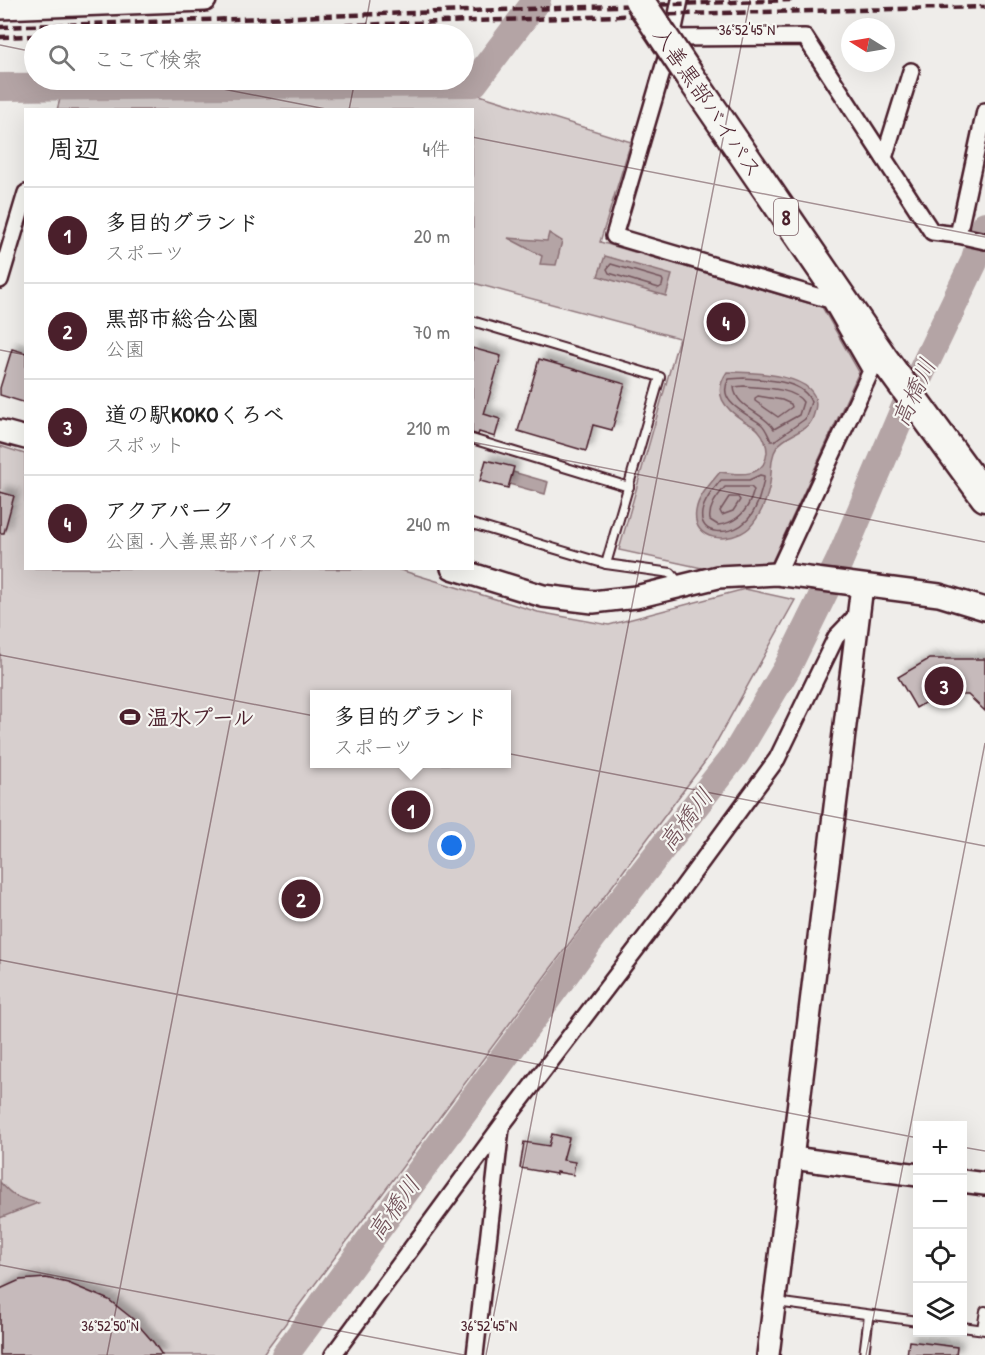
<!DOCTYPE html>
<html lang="ja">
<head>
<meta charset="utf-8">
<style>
	:root { --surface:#fff; --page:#f6f6f6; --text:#222; --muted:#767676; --line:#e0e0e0; --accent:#4a1f2b }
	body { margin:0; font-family:"Patrick Hand","Klee One",sans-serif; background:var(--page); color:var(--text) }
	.controls { position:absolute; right:18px; bottom:18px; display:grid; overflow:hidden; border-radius:0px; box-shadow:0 6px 24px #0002 }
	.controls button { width:54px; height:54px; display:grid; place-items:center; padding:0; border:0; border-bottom:2px solid var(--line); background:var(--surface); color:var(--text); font:30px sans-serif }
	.compass { position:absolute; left:841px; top:18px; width:54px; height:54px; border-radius:50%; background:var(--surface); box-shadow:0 6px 24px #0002; rotate:281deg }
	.you { position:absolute; left:452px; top:846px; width:21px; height:21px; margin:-15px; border:4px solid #fff; border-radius:50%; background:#1a73e8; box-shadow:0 0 0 9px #1a73e833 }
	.badge { display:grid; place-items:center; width:39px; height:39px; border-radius:50%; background:var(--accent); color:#fff; font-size:20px; font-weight:700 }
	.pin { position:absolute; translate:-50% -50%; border:3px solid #fff; box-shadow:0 2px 6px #0006 }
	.popup { position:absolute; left:310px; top:690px; width:201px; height:78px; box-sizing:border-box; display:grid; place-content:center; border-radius:0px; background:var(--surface); filter:drop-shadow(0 2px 4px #0005); font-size:20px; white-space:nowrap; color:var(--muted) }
	.popup b { font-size:22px; color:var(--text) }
	.popup::after { content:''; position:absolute; left:50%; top:100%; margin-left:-12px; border:12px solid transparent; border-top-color:var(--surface) }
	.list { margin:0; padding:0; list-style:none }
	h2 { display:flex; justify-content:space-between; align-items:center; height:78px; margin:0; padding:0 24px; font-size:26px }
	h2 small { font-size:20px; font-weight:400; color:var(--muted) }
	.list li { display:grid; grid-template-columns:39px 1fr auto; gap:18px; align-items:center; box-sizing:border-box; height:96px; padding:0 24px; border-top:2px solid var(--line) }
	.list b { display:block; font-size:22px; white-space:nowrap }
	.list p { margin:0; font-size:20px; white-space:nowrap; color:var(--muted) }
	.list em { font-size:20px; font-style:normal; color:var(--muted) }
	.icon { flex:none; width:33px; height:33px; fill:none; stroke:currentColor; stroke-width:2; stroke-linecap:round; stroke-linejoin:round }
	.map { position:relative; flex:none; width:985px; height:1355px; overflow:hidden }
	.search { position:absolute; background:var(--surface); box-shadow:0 6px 24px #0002; left:24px; top:24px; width:450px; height:66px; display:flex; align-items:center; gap:15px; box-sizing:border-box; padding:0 21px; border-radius:33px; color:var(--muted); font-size:22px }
	.panel { position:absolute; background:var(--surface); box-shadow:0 6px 24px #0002; left:24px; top:108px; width:450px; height:462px; border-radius:0px }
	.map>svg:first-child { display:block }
	.green { fill:#d7cfce; stroke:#90777c; stroke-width:1.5; fill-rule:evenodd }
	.water { fill:#b4a4a5; stroke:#8a6f74; stroke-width:1.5 }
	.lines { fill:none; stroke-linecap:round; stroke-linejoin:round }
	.shore { stroke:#74545c; stroke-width:1.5 }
	.river { stroke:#b4a4a5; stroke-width:28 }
	.building { fill:#c6babb; stroke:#4a1f2b; stroke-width:1.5; filter:url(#shadow) }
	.lane-casing { stroke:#4a1f2b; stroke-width:12 }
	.street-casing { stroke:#4a1f2b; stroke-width:20 }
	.secondary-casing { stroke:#4a1f2b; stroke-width:26 }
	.highway-casing { stroke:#4a1f2b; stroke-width:33 }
	.lane { stroke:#f6f6f2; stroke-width:8 }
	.street { stroke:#f6f6f2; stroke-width:15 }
	.secondary { stroke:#f6f6f2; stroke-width:21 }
	.highway { stroke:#f6f6f2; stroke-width:28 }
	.rail { stroke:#4a1f2b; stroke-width:4.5; stroke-dasharray:9 4.5; stroke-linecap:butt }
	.highway-bridge-casing { stroke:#4a1f2b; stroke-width:33; stroke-linecap:butt }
	.highway-bridge { stroke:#f6f6f2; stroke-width:28 }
	.ticks { fill:none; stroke:#4a1f2b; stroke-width:1.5; stroke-opacity:0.45 }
	.labels { text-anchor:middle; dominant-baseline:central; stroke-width:4.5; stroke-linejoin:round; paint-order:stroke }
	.shield { fill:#f6f6f2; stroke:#7e6067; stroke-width:1.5 }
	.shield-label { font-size:21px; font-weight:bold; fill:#4a1f2b }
	.street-label { font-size:22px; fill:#4a1f2b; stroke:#f6f6f2 }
	.poi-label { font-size:22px; font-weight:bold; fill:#4a1f2b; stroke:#f6f6f2; text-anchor:start }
	.water-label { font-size:24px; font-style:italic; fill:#6f4e56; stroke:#f6f6f2 }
	.ticks-label { font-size:15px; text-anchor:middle; fill:#4a1f2b; stroke:#f6f6f2; stroke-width:4.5; stroke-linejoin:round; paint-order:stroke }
</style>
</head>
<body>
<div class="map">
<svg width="985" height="1355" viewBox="0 0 985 1355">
	<defs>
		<filter id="shadow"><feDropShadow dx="5.5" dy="-5.5" stdDeviation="3" flood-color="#0004"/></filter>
	</defs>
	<rect width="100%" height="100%" fill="#efedea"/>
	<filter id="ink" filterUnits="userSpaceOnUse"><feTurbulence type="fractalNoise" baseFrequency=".0167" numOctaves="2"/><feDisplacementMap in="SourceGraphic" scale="12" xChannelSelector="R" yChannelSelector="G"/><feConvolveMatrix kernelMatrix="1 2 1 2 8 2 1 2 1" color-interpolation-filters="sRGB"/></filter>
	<g filter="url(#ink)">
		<g class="green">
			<path d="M473 93 631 142 600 242 822 307 859 372 771 564 702 568 619 550 679 338 473 283 472 110H57L60 99Z"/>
			<path d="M0 446 25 454 26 568 397 569 538 612 609 625 745 589 795 600 707 759 262 1355H0ZM315 694H507V764H315Z"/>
		</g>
		<g class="water">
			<path d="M549 233 562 241 556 265 540 264 542 256 508 238 547 241Z"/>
			<path d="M605 256 672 275 666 296 598 276Z"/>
			<path d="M727 372C750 372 825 373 815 410 814 414 813 419 810 423 802 433 784 436 777 447 770 457 772 471 770 483 768 498 760 517 749 528 731 544 691 542 696 511 698 496 711 483 720 472 740 475 765 478 767 452 767 446 764 436 759 431 756 426 748 424 744 421 724 408 712 394 727 372Z"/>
			<path d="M513 472 548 482 545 494 509 484Z"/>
			<path d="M0 1182C13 1197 19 1199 38 1203L0 1218Z"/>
		</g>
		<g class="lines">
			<g class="shore">
				<path d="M611 264 662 279 663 281 662 286 659 288 609 273 607 269Z"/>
				<path d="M744 378C764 380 803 379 811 402L805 419 774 441H771C768 435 766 428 761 424 748 414 715 402 729 379Z"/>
				<path d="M744 386C761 388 793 387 803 402L799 415 774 429C764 413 735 407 734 387Z"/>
				<path d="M758 396 782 400 791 404 792 407 778 417 755 401V398Z"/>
				<path d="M760 475 764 476C764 483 762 488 760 495 758 504 752 517 744 523 731 535 698 537 702 512 704 500 714 489 721 480H749Z"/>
				<path d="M725 487H751L754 490C749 509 738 523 718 525L710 520C708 507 717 497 725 487Z"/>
				<path d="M729 497H738L740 500 733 511 722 515 720 511Z"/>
			</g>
			<g class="river">
				<path d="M0 87 474 83 537 0"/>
				<path d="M285 1355 592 938 735 755 787 668 839 562 907 402 974 262 985 225"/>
			</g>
		</g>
		<g class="building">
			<path d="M472 348 501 356 484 414 500 419 495 437 479 432 478 435 472 433Z"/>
			<path d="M12 349 26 353V403L0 395V388Z"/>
			<path d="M539 359 625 384 612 430 593 425 586 451 518 431Z"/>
			<path d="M486 460 514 467 508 488 480 481Z"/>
			<path d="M0 492 14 496 4 533H0Z"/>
			<path d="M929 659H985V711L968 695H938L916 708 898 677Z"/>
			<path d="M552 1134 569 1138 563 1160 575 1162 573 1175 556 1172V1174L520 1168 524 1142 549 1146Z"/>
			<path d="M46 1278 68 1283 109 1300 133 1319 154 1343 162 1355H0V1289L20 1280Z"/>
			<path d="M909 1341 957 1347 956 1355H907Z"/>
		</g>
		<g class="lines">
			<g class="lane-casing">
				<g id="lane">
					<path d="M472 321 660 377 606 564"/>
					<path d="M472 439 629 487"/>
					<path d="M472 524 606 564 671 573 679 583"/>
					<path d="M776 1302 918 1321"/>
					<path d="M962 1327 985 1330"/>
					<path d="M982 1329 985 1311"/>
					<path d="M864 1355 869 1315"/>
				</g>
			</g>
			<g class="street-casing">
				<g id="street">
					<path d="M680 0 672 38 614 236 830 300 871 371 777 574"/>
					<path d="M672 38 805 37 932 232 958 235 985 111"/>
					<path d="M884 158 911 71"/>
					<path d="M958 235 985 241"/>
					<path d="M0 280 26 193"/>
					<path d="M333 1355 502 1125 669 906 777 759 836 637 859 613"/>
					<path d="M475 1355 501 1128"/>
				</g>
			</g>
			<g class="secondary-casing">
				<g id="secondary">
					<path d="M0 8 205 0"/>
					<path d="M0 431 26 438"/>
					<path d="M452 568 543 596 593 602 636 597 718 577 777 574 939 595 985 609"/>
					<path d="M793 1158 918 1175"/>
					<path d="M962 1181 985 1184"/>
					<path d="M768 1355 862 586"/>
				</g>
			</g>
			<g class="highway-casing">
				<path id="highway" d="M689 75 883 358 985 497"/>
			</g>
			<use href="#lane" class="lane"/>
			<use href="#street" class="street"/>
			<use href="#secondary" class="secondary"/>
			<use href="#highway" class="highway"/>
			<g class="rail">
				<path d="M0 27 792 0"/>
				<path d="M89 34 679 14 985 7"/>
				<path d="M0 37 34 36"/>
			</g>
			<g class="highway-bridge-casing">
				<path id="highway-bridge" d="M639 0 689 75"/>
			</g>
			<use href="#highway-bridge" class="highway-bridge"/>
		</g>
	</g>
	<path class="ticks" d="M364 34 370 0M0 45 34 52M177 80 331 110M349 110 355 80M472 137 985 237M0 350 26 355M472 442 985 542M0 655 985 846M0 960 918 1138M962 1147 985 1151M0 1265 464 1355M107 1355 260 568M486 1355 750 0M866 1355 985 743"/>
	<defs>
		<g id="stadium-bare" transform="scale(1.62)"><path d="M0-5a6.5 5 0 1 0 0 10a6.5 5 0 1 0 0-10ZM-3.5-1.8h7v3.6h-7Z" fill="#4a1f2b" stroke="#f6f6f2" stroke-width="2.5" paint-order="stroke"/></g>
	</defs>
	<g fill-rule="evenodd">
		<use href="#stadium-bare" x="130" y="717"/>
	</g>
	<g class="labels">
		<rect class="shield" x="774" y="199" width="24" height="36" rx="4.5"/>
		<g class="shield-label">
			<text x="786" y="217">8</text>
		</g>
		<g class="street-label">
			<text transform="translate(708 102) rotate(56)">入善黒部バイパス</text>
		</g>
		<g class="poi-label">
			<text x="147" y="717">温水プール</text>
		</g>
		<g class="water-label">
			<text transform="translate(913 392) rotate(-65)">高橋川</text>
			<text transform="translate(685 819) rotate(-52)">高橋川</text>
			<text transform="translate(393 1208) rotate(-54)">高橋川</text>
		</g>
	</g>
	<g class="ticks-label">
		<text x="747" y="35">36°52'45"N</text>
		<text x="110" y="1331">36°52'50"N</text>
		<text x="489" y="1331">36°52'45"N</text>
	</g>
</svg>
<div class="controls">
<button>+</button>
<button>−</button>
<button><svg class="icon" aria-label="locate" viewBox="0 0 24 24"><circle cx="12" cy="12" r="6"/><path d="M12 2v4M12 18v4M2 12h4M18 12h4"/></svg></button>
<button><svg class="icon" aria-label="layers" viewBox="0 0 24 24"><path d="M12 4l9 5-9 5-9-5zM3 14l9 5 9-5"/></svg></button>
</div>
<svg class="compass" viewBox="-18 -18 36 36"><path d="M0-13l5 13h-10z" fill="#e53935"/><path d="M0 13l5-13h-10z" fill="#767676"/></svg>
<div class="you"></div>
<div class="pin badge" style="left:411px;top:810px">1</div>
<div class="popup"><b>多目的グランド</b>スポーツ</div>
<div class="pin badge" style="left:301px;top:899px">2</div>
<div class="pin badge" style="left:944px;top:686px">3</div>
<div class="pin badge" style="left:726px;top:322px">4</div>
<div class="search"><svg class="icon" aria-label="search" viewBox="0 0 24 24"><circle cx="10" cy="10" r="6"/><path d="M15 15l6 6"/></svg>ここで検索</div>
<section class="panel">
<h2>周辺<small>4件</small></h2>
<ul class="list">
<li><span class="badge">1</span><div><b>多目的グランド</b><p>スポーツ</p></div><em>20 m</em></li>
<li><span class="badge">2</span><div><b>黒部市総合公園</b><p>公園</p></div><em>70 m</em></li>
<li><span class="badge">3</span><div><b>道の駅KOKOくろべ</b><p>スポット</p></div><em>210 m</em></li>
<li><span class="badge">4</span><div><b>アクアパーク</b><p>公園 · 入善黒部バイパス</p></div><em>240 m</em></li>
</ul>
</section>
</div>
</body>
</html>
